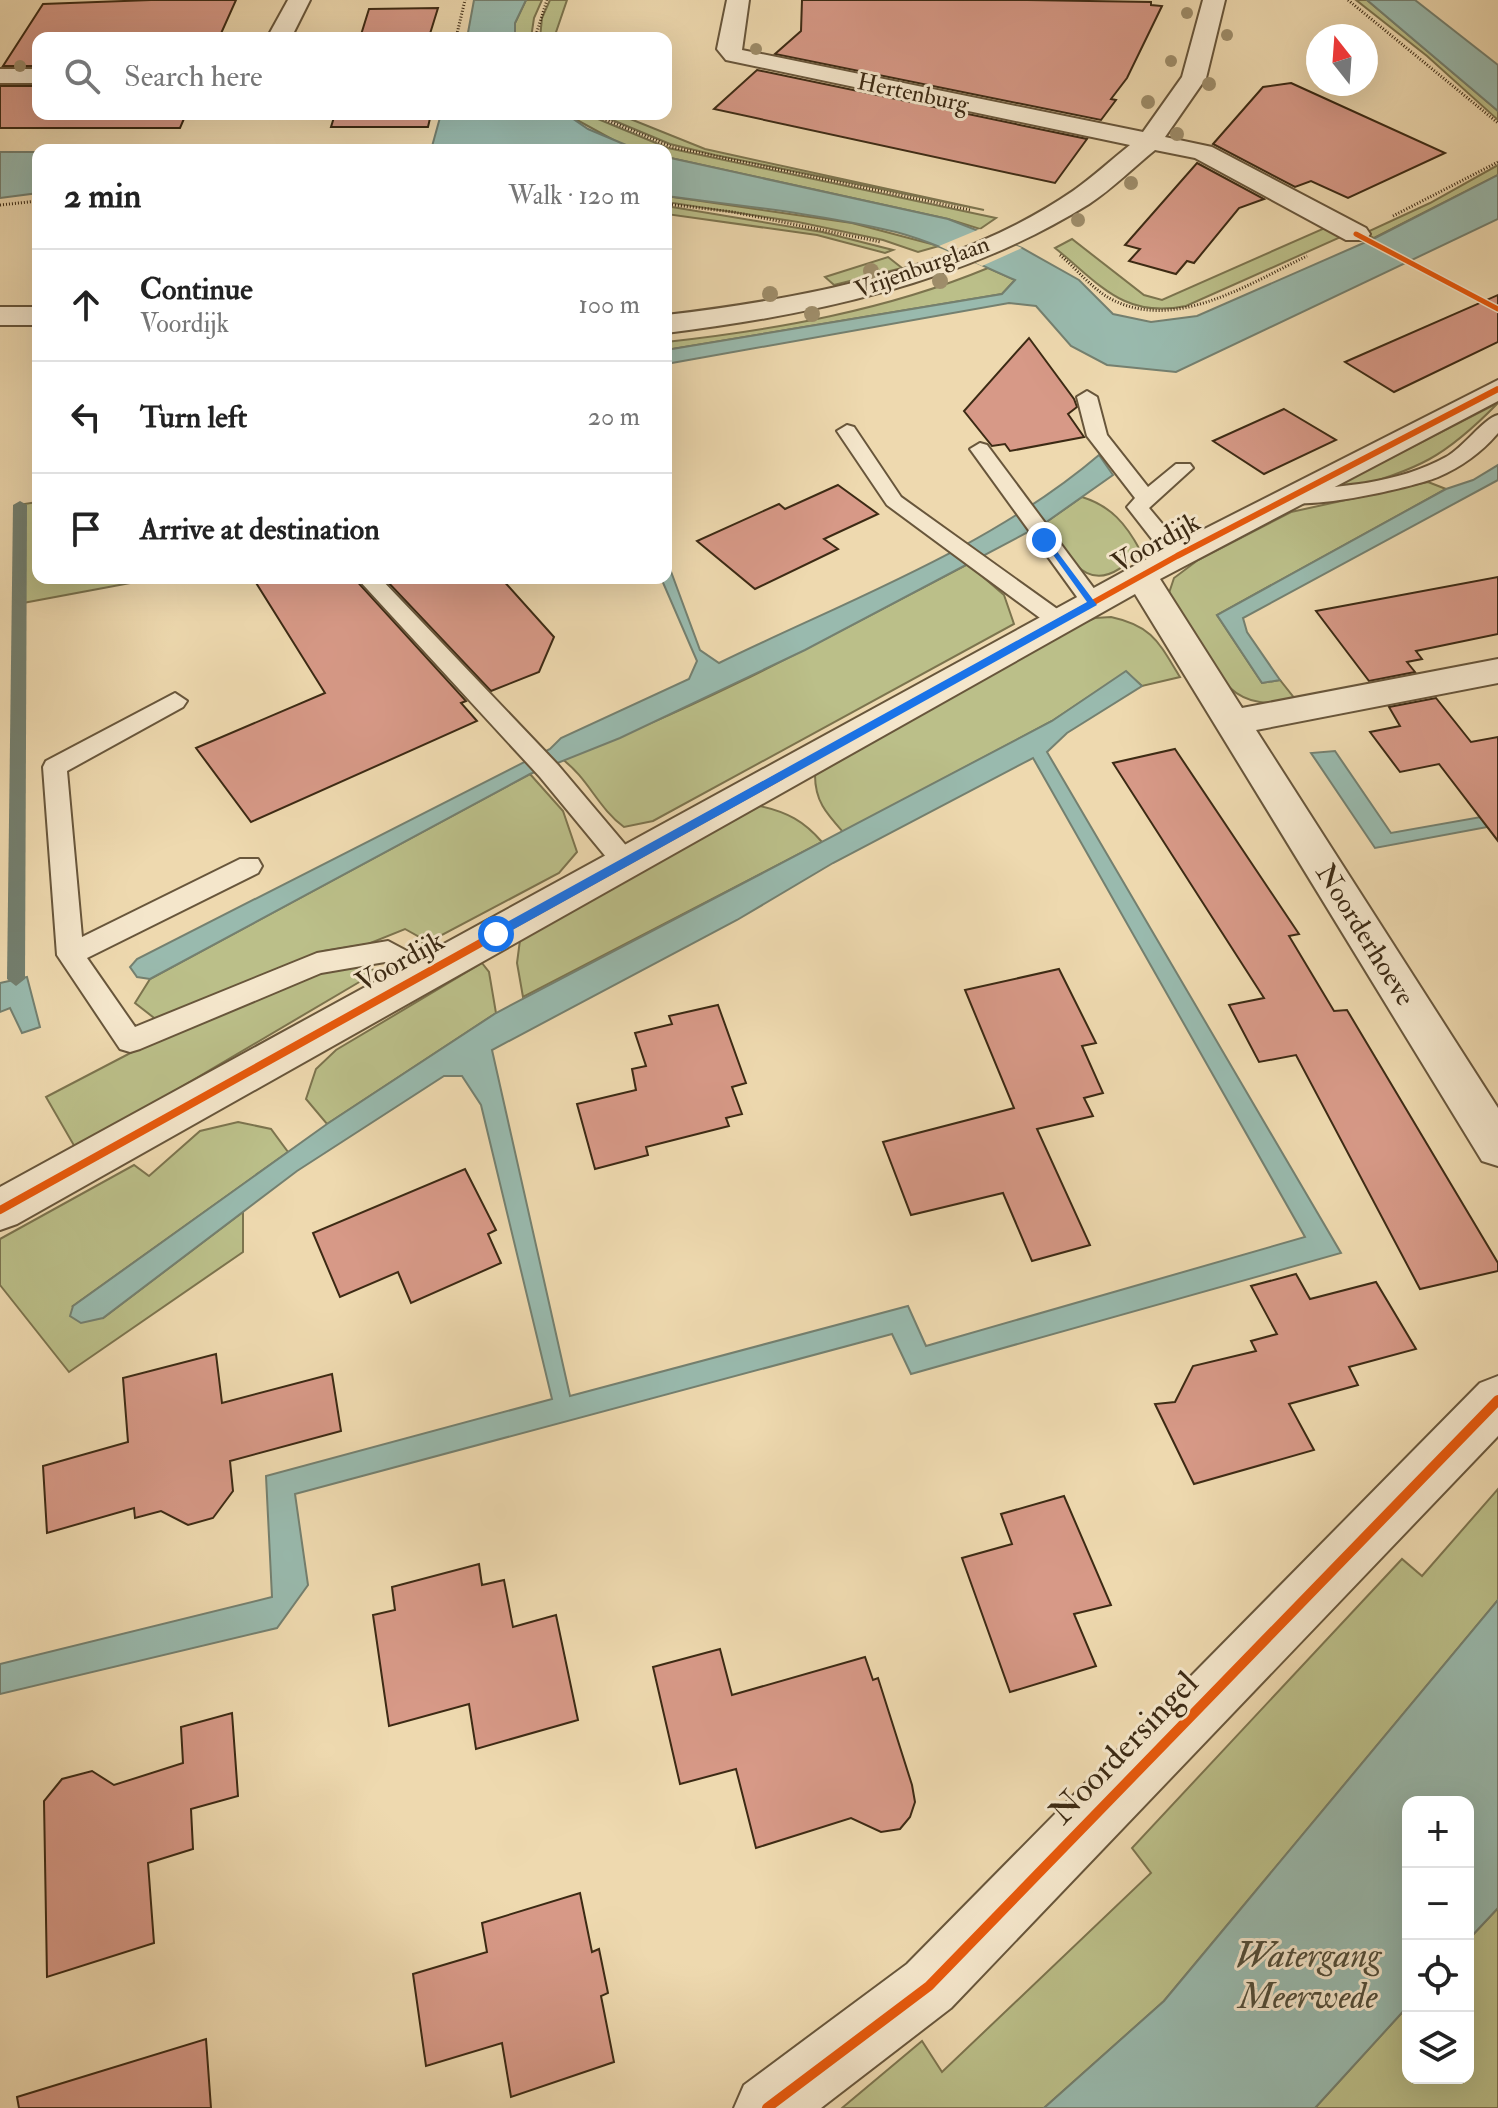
<!DOCTYPE html>
<html lang="en">
<head>
<meta charset="utf-8">
<style>
	:root { --surface:#fff; --page:#f6f6f6; --text:#222; --muted:#767676; --line:#e0e0e0 }
	body { margin:0; font-family:"IM FELL Double Pica",serif; background:var(--page); color:var(--text) }
	.controls { position:absolute; right:24px; bottom:24px; display:grid; overflow:hidden; border-radius:16px; box-shadow:0 8px 32px #0002 }
	.controls button { width:72px; height:72px; display:grid; place-items:center; padding:0; border:0; border-bottom:2px solid var(--line); background:var(--surface); color:var(--text); font:40px sans-serif }
	.compass { position:absolute; left:1306px; top:24px; width:72px; height:72px; border-radius:50%; background:var(--surface); box-shadow:0 8px 32px #0002; rotate:343deg }
	.stop { position:absolute; width:24px; height:24px; margin:-18px; border:6px solid #1a73e8; border-radius:50%; background:#fff }
	.stop.end { background:#1a73e8; border-color:#fff; box-shadow:0 2px 8px #0008 }
	.list { margin:0; padding:0; list-style:none }
	h2 { display:flex; justify-content:space-between; align-items:center; height:104px; margin:0; padding:0 32px; font-size:34px }
	h2 small { font-size:26px; font-weight:400; color:var(--muted) }
	.list li { display:grid; grid-template-columns:52px 1fr auto; gap:24px; align-items:center; box-sizing:border-box; height:112px; padding:0 32px; border-top:2px solid var(--line) }
	.list b { display:block; font-size:30px; white-space:nowrap }
	.list p { margin:0; font-size:26px; white-space:nowrap; color:var(--muted) }
	.list em { font-size:26px; font-style:normal; color:var(--muted) }
	.icon { flex:none; width:44px; height:44px; fill:none; stroke:currentColor; stroke-width:2; stroke-linecap:round; stroke-linejoin:round }
	.map { position:relative; flex:none; width:1498px; height:2108px; overflow:hidden }
	.search { position:absolute; background:var(--surface); box-shadow:0 8px 32px #0002; left:32px; top:32px; width:640px; height:88px; display:flex; align-items:center; gap:20px; box-sizing:border-box; padding:0 28px; border-radius:16px; color:var(--muted); font-size:30px }
	.panel { position:absolute; background:var(--surface); box-shadow:0 8px 32px #0002; left:32px; top:144px; width:640px; height:440px; border-radius:16px }
	.map>svg:first-child { display:block }
	.green { fill:#bbbf89; stroke:#7c744e; stroke-width:2 }
	.water { fill:#99baae; stroke:#748070; stroke-width:2; fill-rule:evenodd }
	.pier { fill:#eed9af }
	.lines { fill:none; stroke-linecap:round; stroke-linejoin:round }
	.stream { fill:#748070; fill-rule:evenodd }
	.building { fill:#d79987; stroke:#3c2a14; stroke-width:2 }
	.service-casing { stroke:#68563b; stroke-width:4 }
	.minor-casing { stroke:#68563b; stroke-width:4 }
	.path { stroke:#3c2a14; stroke-width:3; stroke-dasharray:1 2; stroke-linecap:butt }
	.service { fill:#f4e6cb; fill-rule:evenodd }
	.minor { fill:#f4e6cb; fill-rule:evenodd }
	.cycleway-far3-casing { stroke:#f4e6cb; stroke-width:8 }
	.cycleway-far2-casing { stroke:#f4e6cb; stroke-width:10 }
	.cycleway-far1-casing { stroke:#f4e6cb; stroke-width:13 }
	.cycleway-casing { stroke:#f4e6cb; stroke-width:15 }
	.cycleway-far3 { stroke:#e8590c; stroke-width:5 }
	.cycleway-far2 { stroke:#e8590c; stroke-width:6 }
	.cycleway-far1 { stroke:#e8590c; stroke-width:8 }
	.cycleway { stroke:#e8590c; stroke-width:10 }
	.tree { fill:#9e8d6a }
	.route { fill:#1a73e8 }
	.labels { text-anchor:middle; dominant-baseline:central; stroke-width:6; stroke-linejoin:round; paint-order:stroke }
	.far-street-label { font-size:24px; fill:#3c2a14; stroke:#f4e6cb }
	.street-label { font-size:28px; fill:#3c2a14; stroke:#f4e6cb }
	.near-street-label { font-size:34px; fill:#3c2a14; stroke:#f4e6cb }
	.near-water-label { font-size:36px; font-style:italic; fill:#534e3a; stroke:#f4e6cb }
</style>
</head>
<body>
<div class="map">
<svg width="1498" height="2108" viewBox="0 0 1498 2108">
	<rect width="100%" height="100%" fill="#eed9af"/>
	<filter id="stains"><feTurbulence type="fractalNoise" baseFrequency=".0025" numOctaves="4"/><feColorMatrix values="0 0 0 0 .2 0 0 0 0 .09 0 0 0 0 .02 0 0 0 .5 -.17"/></filter>
	<radialGradient id="worn" r=".72"><stop offset=".6" stop-color="#630" stop-opacity="0"/><stop offset="1" stop-color="#630" stop-opacity=".3"/></radialGradient>
	<g class="green">
		<path d="M526 0H542L534 18 531 38H515V23Z"/>
		<path d="M550 0H567L554 38H540L542 18Z"/>
		<path d="M1356 0H1367L1498 111V120L1427 56Z"/>
		<path d="M566 114H586L668 148 996 218 980 229 948 219 666 157V150L628 148Z"/>
		<path d="M598 114H618L705 149 984 210 715 155 670 144Z"/>
		<path d="M1498 165V175L1374 238 1365 233 1430 203Z"/>
		<path d="M666 196 852 223 939 246 918 252 883 240 798 222 666 202Z"/>
		<path d="M666 206 822 232 893 250 885 253 817 235 666 214Z"/>
		<path d="M1327 227 1343 236 1186 306C1123 319 1099 283 1055 248L1072 239 1144 295 1162 300Z"/>
		<path d="M888 257 902 268 834 285 825 277Z"/>
		<path d="M988 268 1015 280 1002 294 666 350V342C775 330 887 310 988 268Z"/>
		<path d="M1498 403C1443 459 1420 468 1346 490L1338 485Z"/>
		<path d="M1428 482 1446 489 1217 615 1262 683 1280 680 1295 699C1270 705 1248 705 1229 687L1169 593 1174 578 1198 560 1291 512Z"/>
		<path d="M1082 497C1111 506 1126 524 1140 550 1094 603 1072 565 1045 523Z"/>
		<path d="M38 502V578H157L23 603 24 504Z"/>
		<path d="M968 564 1004 595 1014 624 653 821 624 827C598 808 588 778 562 759 703 707 836 633 968 564Z"/>
		<path d="M1111 617C1153 626 1159 643 1180 677L1142 686 1126 672 1052 721 843 832C826 813 815 801 815 775L1081 624 1095 618Z"/>
		<path d="M530 774 563 811 577 852 559 873 423 945 421 938 405 929 368 944 324 951 158 1021 135 1003 150 979Z"/>
		<path d="M760 806C787 812 804 821 822 842L523 997 517 963 520 940Z"/>
		<path d="M482 963 489 972 496 1013 327 1124 306 1099 316 1069 336 1050Z"/>
		<path d="M362 967 378 971 76 1149 46 1097 186 1024 331 969Z"/>
		<path d="M238 1122 271 1129 288 1152 73 1306 103 1318 243 1212V1252L69 1372 0 1285V1239L134 1165 149 1176 200 1131Z"/>
		<path d="M1498 1489V1600L1164 2001 1044 2108H842L922 2041 942 2072 1151 1873 1132 1848 1402 1559 1422 1576Z"/>
		<path d="M1498 1908V2108H1315L1408 2006V2078H1468V1940Z"/>
	</g>
	<g class="water">
		<path d="M474 0H526L515 23V38H467Z"/>
		<path d="M1367 0H1415L1498 65V111Z"/>
		<path d="M441 114H566L588 129 638 150H431Z"/>
		<path d="M0 152H38V193L0 198Z"/>
		<path d="M666 157 948 219 1022 248 1079 280 1113 314 1151 322 1197 316 1375 238 1498 175V219L1176 372 1107 365 1071 346 1036 306 1009 303 666 364V350L1002 294 1015 280C976 263 937 243 896 232 821 214 742 206 666 196Z"/>
		<path d="M1099 455 1113 475 1045 523 805 650 620 738 530 774 150 979 137 977 130 967 137 959 550 749 561 738 689 679 697 661 661 578H666V558L700 650 719 663C846 601 990 548 1099 455Z"/>
		<path d="M1498 465V480L1243 618 1247 632 1280 680 1262 683 1217 615 1446 489 1473 480Z"/>
		<path d="M1126 671 1142 686 1067 733 1047 752 1341 1253 911 1374 892 1334 295 1494 308 1585 277 1628 0 1694V1664L272 1597 266 1476 552 1399 481 1105 462 1076H444L297 1171 103 1318 81 1323 70 1316 73 1306 327 1124 496 1013 1052 721ZM1033 758 1305 1237 926 1346 908 1306 570 1396 492 1050 737 920 833 863Z"/>
		<path d="M1335 751 1391 833 1498 814V825L1375 848 1311 753Z"/>
		<path d="M27 977 40 1027 22 1033 10 1008 0 1012V983Z"/>
		<path d="M1498 1600V1908L1468 1940V1802H1408V2006L1315 2108H1044L1164 2001Z"/>
	</g>
	<path class="pier" d="M980 229 1000 239 1022 248 982 266 939 246Z"/>
	<g class="lines">
		<path class="stream" d="M20 501 27 505 25 979 16 986 7 979 13 505Z"/>
	</g>
	<g class="building">
		<path d="M151 0H236L219 38H38V66H3L43 4Z"/>
		<path d="M802 0H1027L1151 2V5L1162 6 1127 78 1111 99 1116 100 1101 120 775 54 801 31Z"/>
		<path d="M438 8 429 37 450 38H360L369 9Z"/>
		<path d="M757 70 1087 139 1055 183 714 109Z"/>
		<path d="M1291 83 1445 153 1348 198 1311 181 1295 187 1213 144 1263 87Z"/>
		<path d="M0 86H38V114H186L180 128H0Z"/>
		<path d="M335 114H431L428 127H331Z"/>
		<path d="M1197 163 1264 199 1239 208 1194 263 1187 261 1176 274 1129 261 1140 249 1125 245Z"/>
		<path d="M1498 295V342L1394 392 1345 362Z"/>
		<path d="M1029 338 1074 399 1077 407 1068 414 1084 437 1010 451 1005 444 992 446 964 411Z"/>
		<path d="M1284 409 1336 440 1264 474 1213 441Z"/>
		<path d="M838 485 878 514 824 539 838 549 755 589 697 541 779 504 785 509Z"/>
		<path d="M1498 577V634L1416 651 1422 659 1407 662 1415 672 1369 681 1316 611Z"/>
		<path d="M253 578H354L466 701 461 703 477 721 251 822 196 748 325 693Z"/>
		<path d="M384 578H501L554 637 539 672 491 691Z"/>
		<path d="M1436 698 1471 742 1498 737V841L1439 764 1400 772 1370 732 1400 726 1389 707Z"/>
		<path d="M1175 749 1299 934 1289 936 1334 1011 1347 1010 1498 1263V1271L1420 1289 1296 1055 1259 1062 1229 1005 1264 998 1113 763Z"/>
		<path d="M1059 969 1096 1043 1082 1046 1103 1093 1084 1098 1093 1116 1037 1129 1090 1245 1032 1261 1003 1193 911 1215 883 1142 1014 1108 965 990Z"/>
		<path d="M718 1005 746 1083 732 1087 742 1114 726 1118 729 1126 646 1147 648 1155 595 1169 577 1104 636 1090 632 1069 646 1066 635 1033 672 1024 669 1016Z"/>
		<path d="M465 1169 496 1230 488 1234 501 1263 411 1303 398 1272 340 1297 313 1233Z"/>
		<path d="M1296 1274 1310 1299 1376 1282 1416 1349 1349 1367 1358 1385 1289 1404 1314 1450 1194 1484 1155 1404 1175 1402 1193 1366 1256 1351 1251 1341 1277 1334 1251 1286Z"/>
		<path d="M216 1354 222 1403 332 1374 341 1431 230 1461 233 1491 213 1518 188 1525 161 1511 135 1518 134 1508 47 1533 43 1466 128 1442 123 1378Z"/>
		<path d="M1064 1496 1111 1605 1074 1614 1096 1666 1010 1692 962 1558 1012 1544 1001 1514Z"/>
		<path d="M479 1564 482 1585 504 1580 513 1627 556 1615 578 1720 476 1749 469 1704 389 1726 373 1615 395 1610 392 1587Z"/>
		<path d="M720 1649 732 1695 865 1657 873 1680 878 1678 912 1785 915 1802 910 1817 900 1829 881 1832 851 1818 756 1848 736 1769 680 1784 653 1667Z"/>
		<path d="M232 1713 238 1796 191 1809 193 1849 148 1863 154 1943 47 1977 44 1801 62 1779 92 1771 114 1785 183 1763 181 1727Z"/>
		<path d="M580 1893 592 1952 599 1949 608 1993 601 1996 614 2062 511 2097 502 2043 426 2066 413 1974 487 1952 482 1923Z"/>
		<path d="M206 2039 211 2108H19L17 2097Z"/>
	</g>
	<g class="lines">
		<g class="service-casing">
			<g id="service">
				<path d="M1087 391 1097 397 1107 435 1148 487 1176 464H1190L1193 468 1149 508 1185 551 1188 556 1185 561H1169L1127 507 1135 498 1087 436 1077 397Z"/>
				<path d="M1498 415V433C1481 453 1461 467 1438 477 1414 487 1291 516 1275 497L1285 491C1340 487 1397 484 1446 457 1463 448 1483 419 1498 415Z"/>
				<path d="M847 425 854 427 901 497 1067 616 1070 621 1067 626H1051L887 505 837 431Z"/>
				<path d="M980 443 987 445 1101 598 1104 603 1101 608H1085L970 449Z"/>
				<path d="M357 578H380L558 765 634 855 638 862 634 869H616L540 777Z"/>
				<path d="M175 693 187 701 183 707 67 771 82 937 240 859H258L262 866 258 873 87 958 135 1027 317 953 388 941 435 966 438 973 435 980C416 986 400 971 385 962L321 973 140 1049 130 1052 120 1049 57 955 43 767 46 761Z"/>
			</g>
		</g>
		<g class="minor-casing">
			<g id="minor">
				<path d="M288 0H310L291 38H267Z"/>
				<path d="M727 0H749L742 50 1143 132 1182 77 1203 0H1225L1206 78 1165 137 1212 147 1366 228 1370 234 1366 240H1346L1195 158 1155 150C1134 167 1112 189 1089 204 962 283 813 315 666 333V315C802 299 958 270 1073 191 1093 177 1111 160 1130 145L726 60 717 49Z"/>
				<rect x="0" y="69" width="38" height="14"/>
				<rect x="0" y="307" width="38" height="18"/>
				<path d="M1498 380V401L1160 579 1242 708 1498 659V683L1256 730 1498 1108V1166L1482 1161 1135 594 17 1224 0 1230V1187L1165 549Z"/>
				<path d="M1498 1376V1436L951 2008 821 2108H734L744 2085 907 1964 1480 1383Z"/>
			</g>
		</g>
		<g class="path">
			<path d="M1348 0 1498 123"/>
			<path d="M456 38 465 0"/>
			<path d="M535 38 547 0"/>
			<path d="M592 114 672 147 970 210"/>
			<path d="M666 204 733 212 881 242"/>
			<path d="M0 205 38 201"/>
			<path d="M1393 216 1498 162"/>
			<path d="M1060 255C1077 269 1092 289 1111 299 1175 333 1250 283 1307 256"/>
		</g>
		<use href="#service" class="service"/>
		<use href="#minor" class="minor"/>
		<g class="cycleway-far3-casing">
			<path id="cycleway-far3" d="M1356 234 1498 309"/>
		</g>
		<g class="cycleway-far2-casing">
			<path id="cycleway-far2" d="M777 778 1177 556 1498 389"/>
		</g>
		<g class="cycleway-far1-casing">
			<path id="cycleway-far1" d="M0 1210 781 776"/>
		</g>
		<g class="cycleway-casing">
			<path id="cycleway" d="M767 2108 929 1986 1498 1400"/>
		</g>
		<use href="#cycleway-far3" class="cycleway-far3"/>
		<use href="#cycleway-far2" class="cycleway-far2"/>
		<use href="#cycleway-far1" class="cycleway-far1"/>
		<use href="#cycleway" class="cycleway"/>
	</g>
	<g class="tree">
		<circle cx="1187" cy="13" r="6"/>
		<circle cx="1227" cy="35" r="6"/>
		<circle cx="756" cy="49" r="6"/>
		<circle cx="1171" cy="61" r="6"/>
		<circle cx="20" cy="66" r="6"/>
		<circle cx="1209" cy="84" r="7"/>
		<circle cx="1148" cy="102" r="7"/>
		<circle cx="1177" cy="134" r="7"/>
		<circle cx="1131" cy="183" r="7"/>
		<circle cx="1078" cy="220" r="7"/>
		<circle cx="871" cy="271" r="8"/>
		<circle cx="940" cy="281" r="8"/>
		<circle cx="770" cy="294" r="8"/>
		<circle cx="812" cy="314" r="8"/>
	</g>
	<path class="route" d="M1041 538H1047L1097 605 500 937H491V931L1087 602Z"/>
	<g class="labels">
		<g class="far-street-label">
			<text transform="translate(913 93) rotate(12)">Hertenburg</text>
			<text transform="translate(922 267) rotate(-20)">Vrijenburglaan</text>
		</g>
		<g class="street-label">
			<text transform="translate(1156 543) rotate(-29)">Voordijk</text>
			<text transform="translate(1365 935) rotate(58)">Noorderhoeve</text>
			<text transform="translate(400 962) rotate(-29)">Voordijk</text>
		</g>
		<g class="near-street-label">
			<text transform="translate(1124 1748) rotate(-46)">Noordersingel</text>
		</g>
		<g class="near-water-label">
			<text x="1308" y="1955">Watergang<tspan x="1308" dy="41">Meerwede</tspan></text>
		</g>
	</g>
	<rect width="100%" height="100%" filter="url(#stains)"/>
	<rect width="100%" height="100%" fill="url(#worn)"/>
</svg>
<div class="controls">
<button>+</button>
<button>−</button>
<button><svg class="icon" aria-label="locate" viewBox="0 0 24 24"><circle cx="12" cy="12" r="6"/><path d="M12 2v4M12 18v4M2 12h4M18 12h4"/></svg></button>
<button><svg class="icon" aria-label="layers" viewBox="0 0 24 24"><path d="M12 4l9 5-9 5-9-5zM3 14l9 5 9-5"/></svg></button>
</div>
<svg class="compass" viewBox="-18 -18 36 36"><path d="M0-13l5 13h-10z" fill="#e53935"/><path d="M0 13l5-13h-10z" fill="#767676"/></svg>
<div class="stop" style="left:496px;top:934px"></div>
<div class="stop end" style="left:1044px;top:540px"></div>
<div class="search"><svg class="icon" aria-label="search" viewBox="0 0 24 24"><circle cx="10" cy="10" r="6"/><path d="M15 15l6 6"/></svg>Search here</div>
<section class="panel">
<h2>2 min<small>Walk · 120 m</small></h2>
<ul class="list">
<li><svg class="icon" aria-label="ahead" viewBox="0 0 24 24"><path d="M12 20V5M6 11l6-6 6 6"/></svg><div><b>Continue</b><p>Voordijk</p></div><em>100 m</em></li>
<li><svg class="icon" aria-label="left" viewBox="0 0 24 24"><path d="M17 20v-9H6M10 6l-5 5 5 5"/></svg><div><b>Turn left</b></div><em>20 m</em></li>
<li><svg class="icon" aria-label="arrive" viewBox="0 0 24 24"><path d="M6 21V4h12l-3 4 3 4H6"/></svg><div><b>Arrive at destination</b></div></li>
</ul>
</section>
</div>
</body>
</html>
